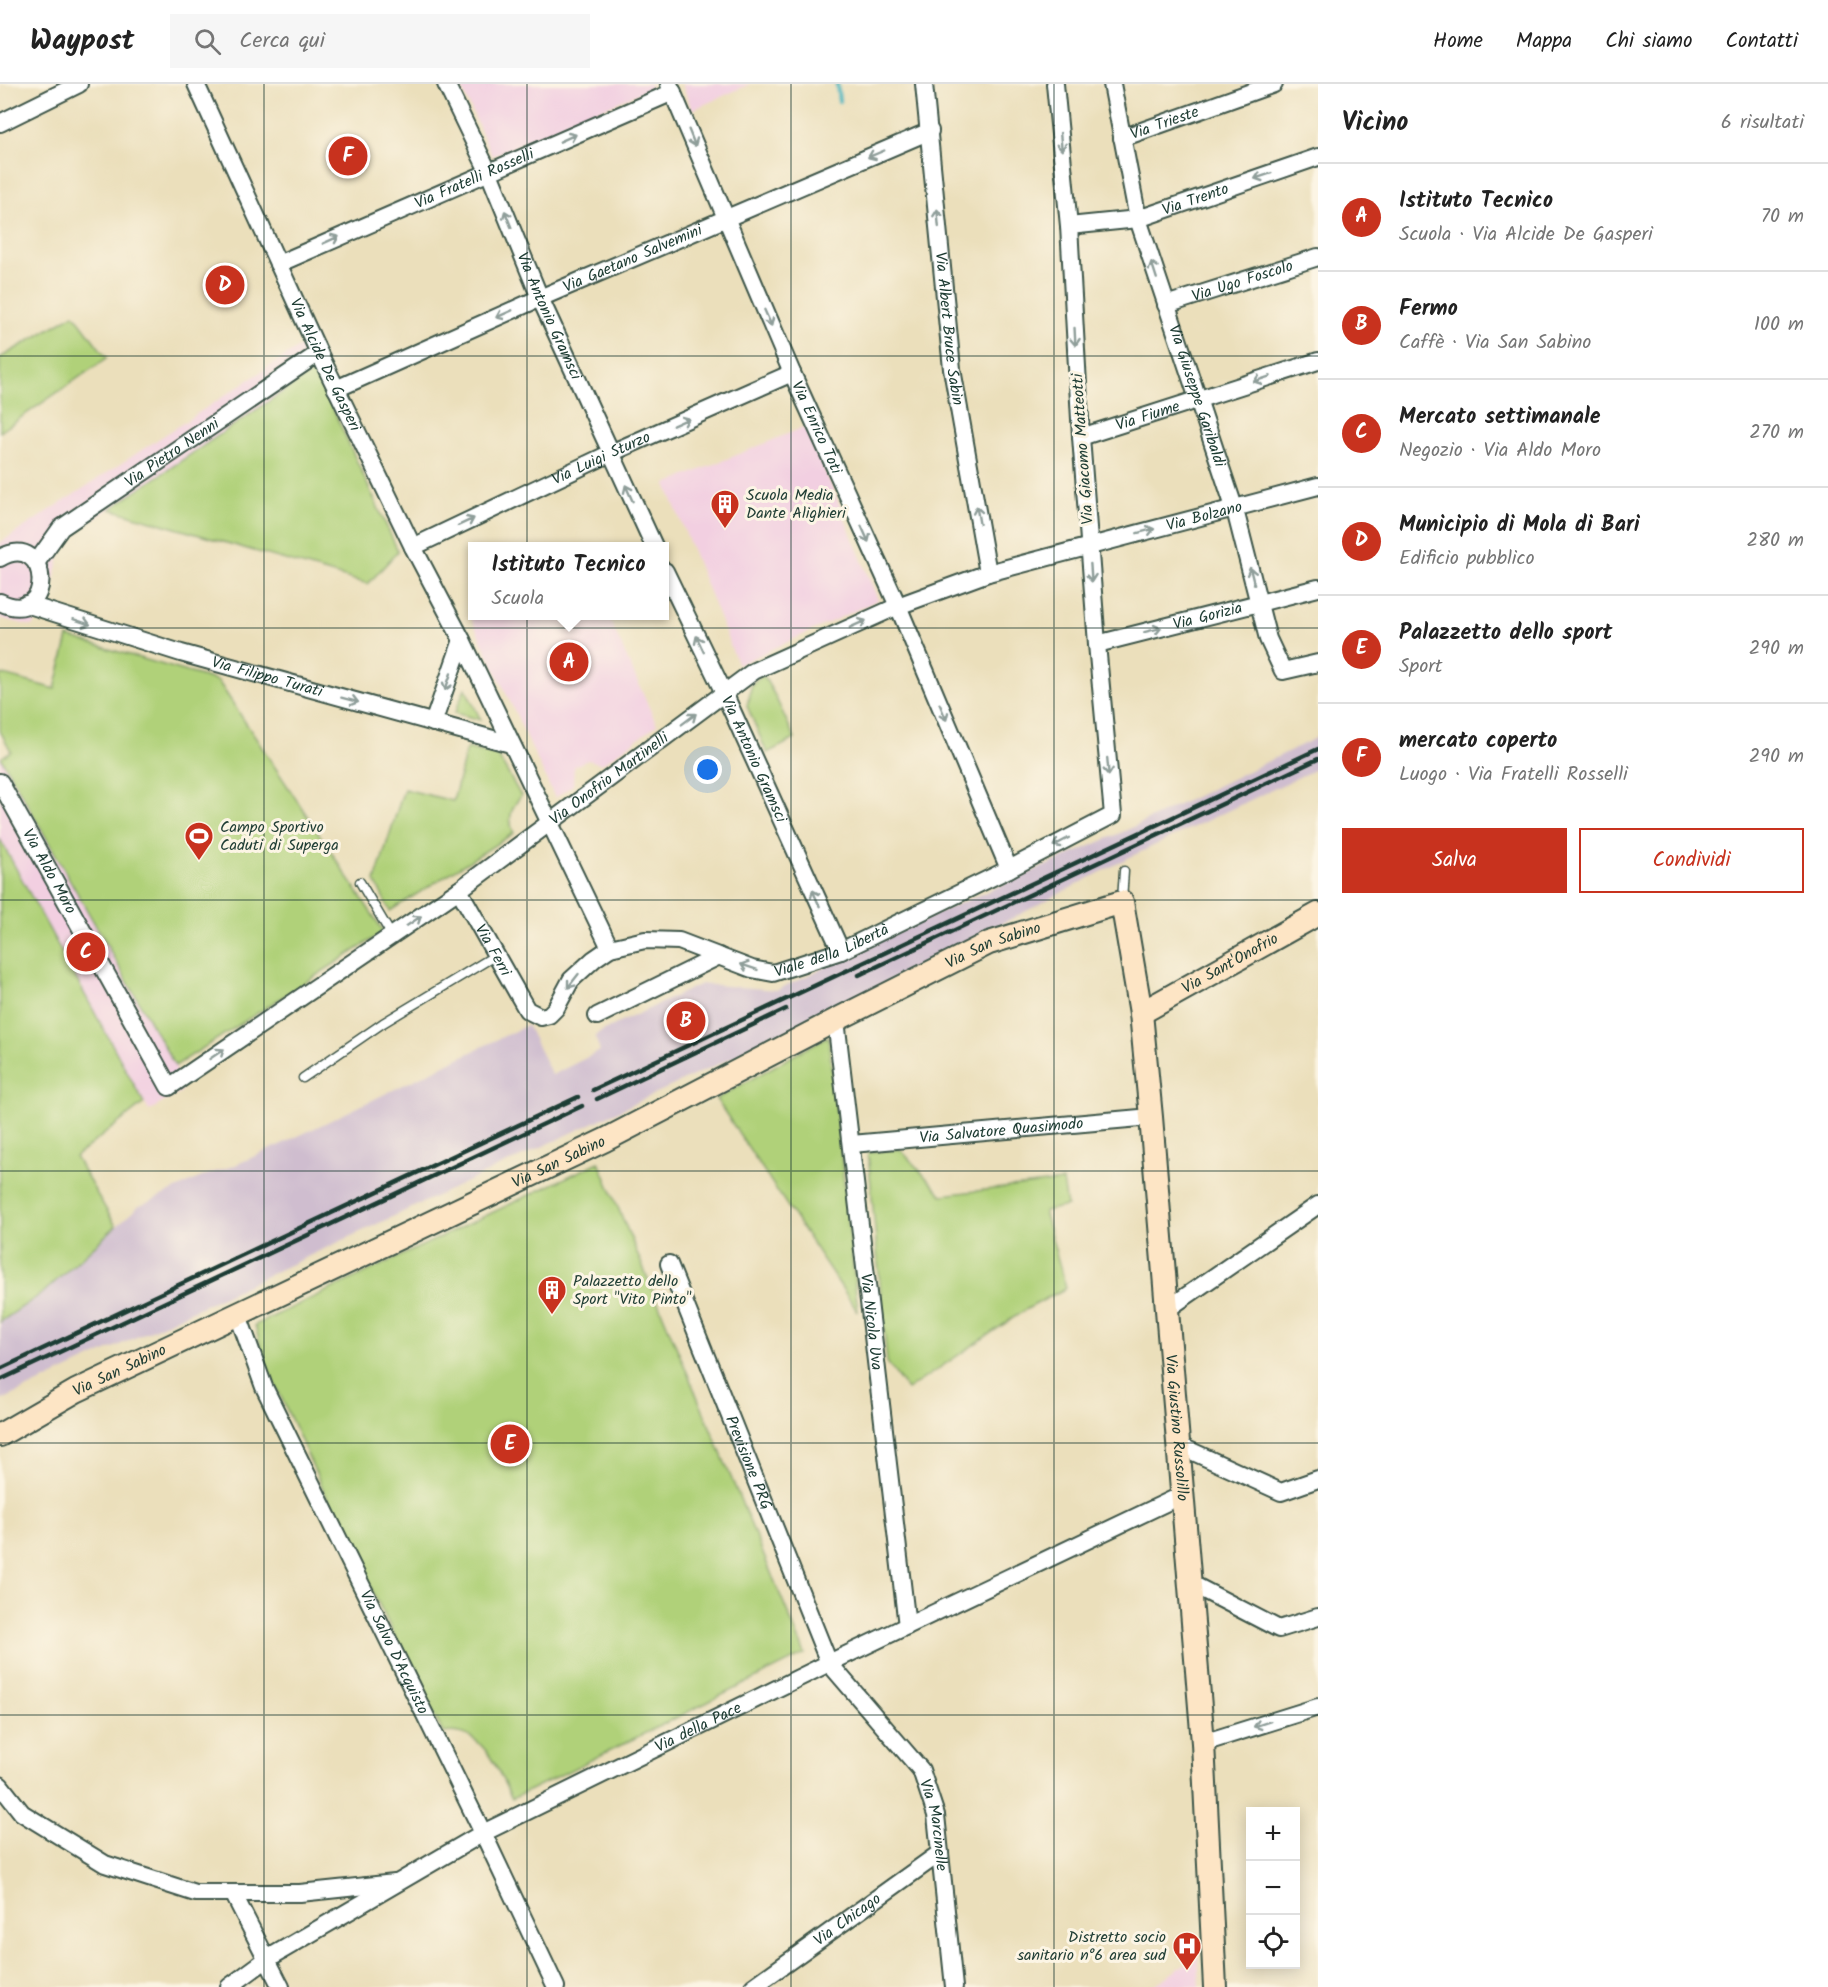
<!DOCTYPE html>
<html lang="it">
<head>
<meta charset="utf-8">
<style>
	:root { --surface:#fff; --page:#f6f6f6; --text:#222; --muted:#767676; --line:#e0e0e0; --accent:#c8321e }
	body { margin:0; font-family:Kalam,sans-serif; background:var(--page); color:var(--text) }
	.controls { position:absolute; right:18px; bottom:18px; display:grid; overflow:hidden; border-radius:0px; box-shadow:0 3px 15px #0003 }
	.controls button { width:54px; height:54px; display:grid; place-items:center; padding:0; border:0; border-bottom:2px solid var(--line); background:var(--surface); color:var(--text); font:30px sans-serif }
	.you { position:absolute; left:708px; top:686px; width:21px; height:21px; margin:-15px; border:4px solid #fff; border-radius:50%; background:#1a73e8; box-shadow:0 0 0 9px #1a73e833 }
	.badge { display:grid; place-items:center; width:39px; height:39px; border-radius:50%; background:var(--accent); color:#fff; font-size:20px; font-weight:700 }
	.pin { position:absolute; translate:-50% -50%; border:3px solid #fff; box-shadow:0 2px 6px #0006 }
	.popup { position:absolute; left:468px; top:458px; width:201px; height:78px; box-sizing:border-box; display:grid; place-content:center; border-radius:0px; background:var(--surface); filter:drop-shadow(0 2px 4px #0005); font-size:20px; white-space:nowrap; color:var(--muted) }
	.popup b { font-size:22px; color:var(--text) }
	.popup::after { content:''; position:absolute; left:50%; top:100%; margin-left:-12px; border:12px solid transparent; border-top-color:var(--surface) }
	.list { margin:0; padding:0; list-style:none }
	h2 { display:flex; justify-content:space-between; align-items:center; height:78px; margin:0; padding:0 24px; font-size:26px }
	h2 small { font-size:20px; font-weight:400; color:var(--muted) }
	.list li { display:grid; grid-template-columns:39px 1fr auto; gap:18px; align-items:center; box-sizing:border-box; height:108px; padding:0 24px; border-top:2px solid var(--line) }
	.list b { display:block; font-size:22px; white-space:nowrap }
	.list p { margin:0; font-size:20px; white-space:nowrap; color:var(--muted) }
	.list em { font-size:20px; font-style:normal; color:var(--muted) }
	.actions { display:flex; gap:12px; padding:18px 24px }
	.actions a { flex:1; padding:14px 0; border:2px solid var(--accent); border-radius:0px; text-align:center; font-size:21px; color:var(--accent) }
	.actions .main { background:var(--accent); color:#fff }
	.icon { flex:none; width:33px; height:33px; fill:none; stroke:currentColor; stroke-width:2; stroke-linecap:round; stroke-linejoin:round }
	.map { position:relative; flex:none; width:1318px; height:1903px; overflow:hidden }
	header { display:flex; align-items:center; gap:36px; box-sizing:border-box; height:84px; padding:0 30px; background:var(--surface); border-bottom:2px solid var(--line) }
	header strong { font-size:28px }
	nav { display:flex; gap:33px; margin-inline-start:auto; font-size:21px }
	.search { width:420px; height:54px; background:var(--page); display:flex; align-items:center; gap:15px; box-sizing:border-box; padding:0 21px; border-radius:0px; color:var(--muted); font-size:22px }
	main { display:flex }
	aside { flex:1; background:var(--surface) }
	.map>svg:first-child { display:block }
	.built { fill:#f2cfe1 }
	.industrial { fill:#cfbdcf }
	.green { fill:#b0d179; stroke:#688756; stroke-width:1.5 }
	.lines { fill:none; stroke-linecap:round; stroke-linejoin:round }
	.stream { stroke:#44b4bc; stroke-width:4.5 }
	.lane-casing { stroke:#3e5548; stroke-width:11 }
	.street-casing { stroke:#3e5548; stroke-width:20 }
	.secondary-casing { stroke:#3e5548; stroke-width:26 }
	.lane { stroke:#fff; stroke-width:8 }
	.street { stroke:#fff; stroke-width:16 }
	.secondary { stroke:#fde5c5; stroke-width:22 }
	.rail { stroke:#1f3d34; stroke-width:4.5 }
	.oneway { stroke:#8f9e9a }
	.grid { fill:none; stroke:#1f3d34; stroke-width:1.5; stroke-opacity:0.55 }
	.labels { text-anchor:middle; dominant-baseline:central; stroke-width:6; stroke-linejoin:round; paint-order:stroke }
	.street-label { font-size:16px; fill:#1f3d34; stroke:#fcf5e5 }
	.poi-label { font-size:16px; fill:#1f3d34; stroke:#fcf5e5; text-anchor:start }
</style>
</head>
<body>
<header>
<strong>Waypost</strong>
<div class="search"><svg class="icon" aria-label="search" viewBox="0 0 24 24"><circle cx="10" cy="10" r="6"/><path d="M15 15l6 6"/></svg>Cerca qui</div>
<nav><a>Home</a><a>Mappa</a><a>Chi siamo</a><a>Contatti</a></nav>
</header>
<main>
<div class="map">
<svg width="1318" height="1903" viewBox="0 0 1318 1903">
	<rect width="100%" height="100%" fill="#fcf5e5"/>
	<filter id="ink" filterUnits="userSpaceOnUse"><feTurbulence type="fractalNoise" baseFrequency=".0167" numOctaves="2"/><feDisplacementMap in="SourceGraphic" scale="12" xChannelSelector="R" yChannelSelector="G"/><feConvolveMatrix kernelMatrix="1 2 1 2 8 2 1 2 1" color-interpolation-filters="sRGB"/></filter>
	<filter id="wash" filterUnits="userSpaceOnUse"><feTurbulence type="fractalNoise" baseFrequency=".008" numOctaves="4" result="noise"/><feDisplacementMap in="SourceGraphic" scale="24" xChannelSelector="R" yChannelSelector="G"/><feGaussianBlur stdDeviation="1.35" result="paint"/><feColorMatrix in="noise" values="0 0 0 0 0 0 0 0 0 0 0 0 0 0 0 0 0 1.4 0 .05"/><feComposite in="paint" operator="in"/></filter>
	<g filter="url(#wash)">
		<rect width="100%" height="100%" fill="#ebdfbb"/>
		<g class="built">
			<path d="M460 0H650L651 4 492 72Z"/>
			<path d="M682 0H750L692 26Z"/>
			<path d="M302 261 315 286 65 455 47 520 32 542 0 534V459Z"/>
			<path d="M807 342 878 516 738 581 666 400Z"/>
			<path d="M477 532H608L657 641 602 680 588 676 574 682 573 701 555 714 471 534Z"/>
			<path d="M0 672 175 982 182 1007 149 1027 0 755Z"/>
			<path d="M1198 1871 1200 1903H1152Z"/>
		</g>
		<path class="industrial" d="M1318 653V684L1128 774 959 862 778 952 0 1317V1238L44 1208 138 1123 206 1091 233 1082 286 1058 527 941 552 991 600 967 595 953 598 949 701 900 777 906 947 825 1127 746Z"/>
		<g class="green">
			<path d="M74 230 107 274 0 348V274Z"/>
			<path d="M315 286 398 467 368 500 110 425Z"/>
			<path d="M68 553 218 597 384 848 175 982 1 674 11 667 0 647V590L55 605Z"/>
			<path d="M763 591 774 610 795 655 767 669 747 622 752 600Z"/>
			<path d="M465 604 481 636 455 629Z"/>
			<path d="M467 664 498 672 521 712C511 724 507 735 514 749L390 827 375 797 404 705 453 717Z"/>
			<path d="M0 755 144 1019 75 1073 116 1142 44 1208 0 1238Z"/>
			<path d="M828 952 858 1228 716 1015Z"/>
			<path d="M900 1065 942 1111 1063 1097 1067 1122 1044 1127 1066 1204 1025 1226 907 1306 887 1278 868 1068Z"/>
			<path d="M599 1078 805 1570 512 1715C497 1686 484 1642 443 1649L347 1456 351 1451 341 1444 264 1276 255 1241Z"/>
		</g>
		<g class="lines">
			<path class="stream" d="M837 0 839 17"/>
		</g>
	</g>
	<g filter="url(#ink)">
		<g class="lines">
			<g class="lane-casing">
				<g id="lane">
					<path d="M360 798 392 852"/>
					<path d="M1122 816 1124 787"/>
					<path d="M303 994 383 939 496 871"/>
				</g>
			</g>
			<g class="street-casing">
				<g id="street">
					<path id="s1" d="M196 0 319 269 413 463 462 556 610 864"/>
					<path id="s2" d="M446 0 489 89 540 214 654 462"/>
					<path id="s3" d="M669 0 792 289 898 522 1009 785"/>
					<path id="s4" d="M924 0 952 285 988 489"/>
					<path id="s5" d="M1112 0 1138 135 1235 426 1268 555 1283 587 1318 579"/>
					<path d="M0 39 79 0"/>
					<path id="s6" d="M1122 54 1274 0"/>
					<path id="s7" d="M1069 142 1138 135 1318 73"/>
					<path id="s8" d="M278 180 673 8"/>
					<path id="s9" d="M1166 221 1318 173"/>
					<path id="s10" d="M336 305 540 214 930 47"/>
					<path id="s11" d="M1081 353 1318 277"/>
					<path id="s12" d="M413 463 611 369 792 289"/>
					<path d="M0 474C52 445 56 545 0 518"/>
					<path id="s13" d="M36 479 61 444 319 269"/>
					<path id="s14" d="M665 487 724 609 841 867"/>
					<path id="s15" d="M26 520 181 569 511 660"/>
					<path id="s16" d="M1097 560 1318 504"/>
					<path d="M433 639 462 556"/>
					<path id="s17" d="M0 698 169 1003 459 806 754 587 898 522 988 489 1318 402"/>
					<path id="s18" d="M459 806 527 926 541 933 549 931 556 924 571 896 594 875 610 864 645 856 679 857 752 885 773 889 841 867 1009 785 1113 731 1097 560 1081 353 1069 142 1055 0"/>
					<path d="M597 932 719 872"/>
					<path id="s19" d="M836 936 907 1542"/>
					<path id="s20" d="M852 1060 1151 1033"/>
					<path id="s21" d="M669 1180 829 1579 921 1686 936 1731 954 1903"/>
					<path d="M1166 1226 1318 1121"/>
					<path id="s22" d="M238 1231 264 1303 483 1749 556 1903"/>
					<path d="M1178 1361 1281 1408 1318 1395"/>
					<path d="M1190 1499 1279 1545 1318 1533"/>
					<path d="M1203 1659 1318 1623"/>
					<path d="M0 1701 22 1729 105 1780 195 1809H300L395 1799"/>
					<path d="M233 1809 281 1903"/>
					<path id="s23" d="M229 1903 267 1875 483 1749 829 1579 1182 1411"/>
					<path id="s24" d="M753 1903 940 1769"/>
				</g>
			</g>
			<g class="secondary-casing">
				<g id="secondary">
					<path id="s25" d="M1141 929 1318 830"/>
					<path id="s26" d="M0 1351 76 1307 605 1056 836 936 989 859 1122 818 1141 929 1151 1033 1203 1659 1215 1903"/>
				</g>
			</g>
			<use href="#lane" class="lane"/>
			<use href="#street" class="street"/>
			<use href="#secondary" class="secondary"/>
			<g class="rail">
				<path d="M859 891 1318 675"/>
				<path d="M593 1006 1318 665"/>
				<path d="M597 1015 786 925"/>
				<path d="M0 1285 578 1013"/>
				<path d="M0 1296 582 1022"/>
			</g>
		</g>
		<defs><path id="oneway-shaft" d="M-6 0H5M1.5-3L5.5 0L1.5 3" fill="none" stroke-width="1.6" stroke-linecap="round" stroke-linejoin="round" transform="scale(1.5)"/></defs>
		<g class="oneway">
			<use href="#oneway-shaft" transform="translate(568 54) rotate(-24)"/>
			<use href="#oneway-shaft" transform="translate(692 54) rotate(68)"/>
			<use href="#oneway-shaft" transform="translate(1061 58) rotate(84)"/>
			<use href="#oneway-shaft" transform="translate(876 70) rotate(157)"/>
			<use href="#oneway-shaft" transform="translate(1263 92) rotate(161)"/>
			<use href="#oneway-shaft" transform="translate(938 134) rotate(-95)"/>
			<use href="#oneway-shaft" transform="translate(508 135) rotate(-112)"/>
			<use href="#oneway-shaft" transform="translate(331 156) rotate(-24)"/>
			<use href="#oneway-shaft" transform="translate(1154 186) rotate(-108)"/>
			<use href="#oneway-shaft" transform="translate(504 230) rotate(156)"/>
			<use href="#oneway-shaft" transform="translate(768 234) rotate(66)"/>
			<use href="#oneway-shaft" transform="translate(1075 253) rotate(87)"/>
			<use href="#oneway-shaft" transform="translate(1262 295) rotate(162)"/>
			<use href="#oneway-shaft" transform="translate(681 338) rotate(-24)"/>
			<use href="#oneway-shaft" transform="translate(629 409) rotate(-114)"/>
			<use href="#oneway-shaft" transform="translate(978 431) rotate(-100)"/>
			<use href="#oneway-shaft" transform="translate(466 438) rotate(-25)"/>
			<use href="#oneway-shaft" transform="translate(1146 447) rotate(-14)"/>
			<use href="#oneway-shaft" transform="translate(865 450) rotate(66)"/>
			<use href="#oneway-shaft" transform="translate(1091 489) rotate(86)"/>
			<use href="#oneway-shaft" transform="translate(1252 492) rotate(-104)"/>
			<use href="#oneway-shaft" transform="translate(82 538) rotate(18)"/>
			<use href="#oneway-shaft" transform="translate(858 540) rotate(-24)"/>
			<use href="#oneway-shaft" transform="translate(1153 546) rotate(-14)"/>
			<use href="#oneway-shaft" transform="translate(700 560) rotate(-115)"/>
			<use href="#oneway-shaft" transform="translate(448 598) rotate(109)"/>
			<use href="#oneway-shaft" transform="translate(350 616) rotate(15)"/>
			<use href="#oneway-shaft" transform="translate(943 628) rotate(67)"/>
			<use href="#oneway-shaft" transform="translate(689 635) rotate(-37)"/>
			<use href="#oneway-shaft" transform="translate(1108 683) rotate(85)"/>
			<use href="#oneway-shaft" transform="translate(1061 758) rotate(152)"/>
			<use href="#oneway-shaft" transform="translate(816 814) rotate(-114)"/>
			<use href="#oneway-shaft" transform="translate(414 837) rotate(-34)"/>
			<use href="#oneway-shaft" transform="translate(749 883) rotate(-161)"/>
			<use href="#oneway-shaft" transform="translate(573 897) rotate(128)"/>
			<use href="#oneway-shaft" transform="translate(217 970) rotate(-34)"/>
			<use href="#oneway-shaft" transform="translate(1262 1640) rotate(162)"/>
		</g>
	</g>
	<path class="grid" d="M264 0V1903M527 0V1903M791 0V1903M1054 0V1903M0 272H1318M0 544H1318M0 816H1318M0 1087H1318M0 1359H1318M0 1631H1318"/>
	<defs>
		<g id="building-pin" transform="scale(1.5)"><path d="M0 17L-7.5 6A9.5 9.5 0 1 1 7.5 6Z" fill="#c8321e" stroke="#fcf5e5"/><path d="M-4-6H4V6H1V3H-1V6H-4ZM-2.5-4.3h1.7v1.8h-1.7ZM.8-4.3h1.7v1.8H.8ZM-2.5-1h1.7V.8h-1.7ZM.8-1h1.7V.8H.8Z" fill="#fff"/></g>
		<g id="stadium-pin" transform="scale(1.5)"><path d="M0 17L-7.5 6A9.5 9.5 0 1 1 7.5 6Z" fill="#c8321e" stroke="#fcf5e5"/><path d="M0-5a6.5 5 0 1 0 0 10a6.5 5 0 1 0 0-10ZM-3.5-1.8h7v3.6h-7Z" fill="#fff"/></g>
		<g id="hospital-pin" transform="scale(1.5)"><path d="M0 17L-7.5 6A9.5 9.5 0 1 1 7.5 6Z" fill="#c8321e" stroke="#fcf5e5"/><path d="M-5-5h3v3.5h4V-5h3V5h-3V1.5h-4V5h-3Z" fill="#fff"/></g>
	</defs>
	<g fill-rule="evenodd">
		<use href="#building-pin" x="725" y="420"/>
		<use href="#stadium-pin" x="199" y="752"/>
		<use href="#building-pin" x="552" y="1206"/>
		<use href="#hospital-pin" x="1187" y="1862"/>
	</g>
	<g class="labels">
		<g class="street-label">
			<text stroke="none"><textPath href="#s6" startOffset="45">Via Trieste</textPath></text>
			<text stroke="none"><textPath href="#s8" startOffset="214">Via Fratelli Rosselli</textPath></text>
			<text stroke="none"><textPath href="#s7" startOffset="130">Via Trento</textPath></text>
			<text stroke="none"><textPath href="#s10" startOffset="324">Via Gaetano Salvemini</textPath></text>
			<text stroke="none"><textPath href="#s9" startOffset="80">Via Ugo Foscolo</textPath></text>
			<text stroke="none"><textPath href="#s2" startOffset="254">Via Antonio Gramsci</textPath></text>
			<text stroke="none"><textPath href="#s4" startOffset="246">Via Albert Bruce Sabin</textPath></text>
			<text stroke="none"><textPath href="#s1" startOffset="309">Via Alcide De Gasperi</textPath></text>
			<text stroke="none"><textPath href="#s5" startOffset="324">Via Giuseppe Garibaldi</textPath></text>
			<text stroke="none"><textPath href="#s11" startOffset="70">Via Fiume</textPath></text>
			<text stroke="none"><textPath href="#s3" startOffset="374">Via Enrico Toti</textPath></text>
			<text transform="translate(1083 365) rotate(-94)">Via Giacomo Matteotti</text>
			<text stroke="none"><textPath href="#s13" startOffset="177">Via Pietro Nenni</textPath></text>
			<text stroke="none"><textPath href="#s12" startOffset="208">Via Luigi Sturzo</textPath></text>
			<text stroke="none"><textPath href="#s17" startOffset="1544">Via Bolzano</textPath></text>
			<text stroke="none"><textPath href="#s16" startOffset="114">Via Gorizia</textPath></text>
			<text stroke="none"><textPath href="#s15" startOffset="252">Via Filippo Turati</textPath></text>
			<text stroke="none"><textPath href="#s14" startOffset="208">Via Antonio Gramsci</textPath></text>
			<text stroke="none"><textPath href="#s17" startOffset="886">Via Onofrio Martinelli</textPath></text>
			<text stroke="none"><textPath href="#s17" startOffset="102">Via Aldo Moro</textPath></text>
			<text stroke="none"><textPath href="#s26" startOffset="1108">Via San Sabino</textPath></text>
			<text stroke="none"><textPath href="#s18" startOffset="486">Viale della Libertà</textPath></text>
			<text stroke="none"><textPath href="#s18" startOffset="69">Via Ferri</textPath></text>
			<text stroke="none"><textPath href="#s25" startOffset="102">Via Sant'Onofrio</textPath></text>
			<text stroke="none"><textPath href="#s20" startOffset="150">Via Salvatore Quasimodo</textPath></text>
			<text stroke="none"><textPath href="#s26" startOffset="622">Via San Sabino</textPath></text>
			<text stroke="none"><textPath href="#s19" startOffset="304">Via Nicola Uva</textPath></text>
			<text stroke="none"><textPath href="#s26" startOffset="136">Via San Sabino</textPath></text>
			<text stroke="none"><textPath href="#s26" startOffset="1773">Via Giustino Russolillo</textPath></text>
			<text stroke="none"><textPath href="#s21" startOffset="214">Previsione PRG</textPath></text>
			<text stroke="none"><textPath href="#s22" startOffset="372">Via Salvo D'Acquisto</textPath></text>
			<text stroke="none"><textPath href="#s23" startOffset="537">Via della Pace</textPath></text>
			<text stroke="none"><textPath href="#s21" startOffset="628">Via Marcinelle</textPath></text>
			<text stroke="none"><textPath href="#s24" startOffset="116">Via Chicago</textPath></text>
		</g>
		<g class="poi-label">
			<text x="746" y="411">Scuola Media<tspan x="746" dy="18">Dante Alighieri</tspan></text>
			<text x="220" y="743">Campo Sportivo<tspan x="220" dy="18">Caduti di Superga</tspan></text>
			<text x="573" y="1197">Palazzetto dello<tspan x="573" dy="18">Sport "Vito Pinto"</tspan></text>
			<text x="1166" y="1853" text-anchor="end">Distretto socio<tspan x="1166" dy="18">sanitario n°6 area sud</tspan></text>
		</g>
	</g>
</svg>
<div class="controls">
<button>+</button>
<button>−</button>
<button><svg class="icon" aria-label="locate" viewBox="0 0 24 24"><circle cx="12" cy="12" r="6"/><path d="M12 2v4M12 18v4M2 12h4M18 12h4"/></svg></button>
</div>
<div class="you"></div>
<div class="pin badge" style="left:569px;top:578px">A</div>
<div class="popup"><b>Istituto Tecnico</b>Scuola</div>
<div class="pin badge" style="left:686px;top:937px">B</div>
<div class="pin badge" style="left:86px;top:868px">C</div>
<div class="pin badge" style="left:225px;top:201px">D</div>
<div class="pin badge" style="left:510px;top:1360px">E</div>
<div class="pin badge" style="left:348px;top:72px">F</div>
</div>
<aside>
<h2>Vicino<small>6 risultati</small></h2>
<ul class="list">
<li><span class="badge">A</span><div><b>Istituto Tecnico</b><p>Scuola · Via Alcide De Gasperi</p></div><em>70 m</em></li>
<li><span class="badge">B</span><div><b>Fermo</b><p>Caffè · Via San Sabino</p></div><em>100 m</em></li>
<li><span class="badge">C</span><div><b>Mercato settimanale</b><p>Negozio · Via Aldo Moro</p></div><em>270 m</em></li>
<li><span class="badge">D</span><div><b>Municipio di Mola di Bari</b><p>Edificio pubblico</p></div><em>280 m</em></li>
<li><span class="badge">E</span><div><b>Palazzetto dello sport</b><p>Sport</p></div><em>290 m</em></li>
<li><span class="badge">F</span><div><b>mercato coperto</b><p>Luogo · Via Fratelli Rosselli</p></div><em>290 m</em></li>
</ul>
<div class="actions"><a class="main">Salva</a><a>Condividi</a></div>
</aside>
</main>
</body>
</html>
